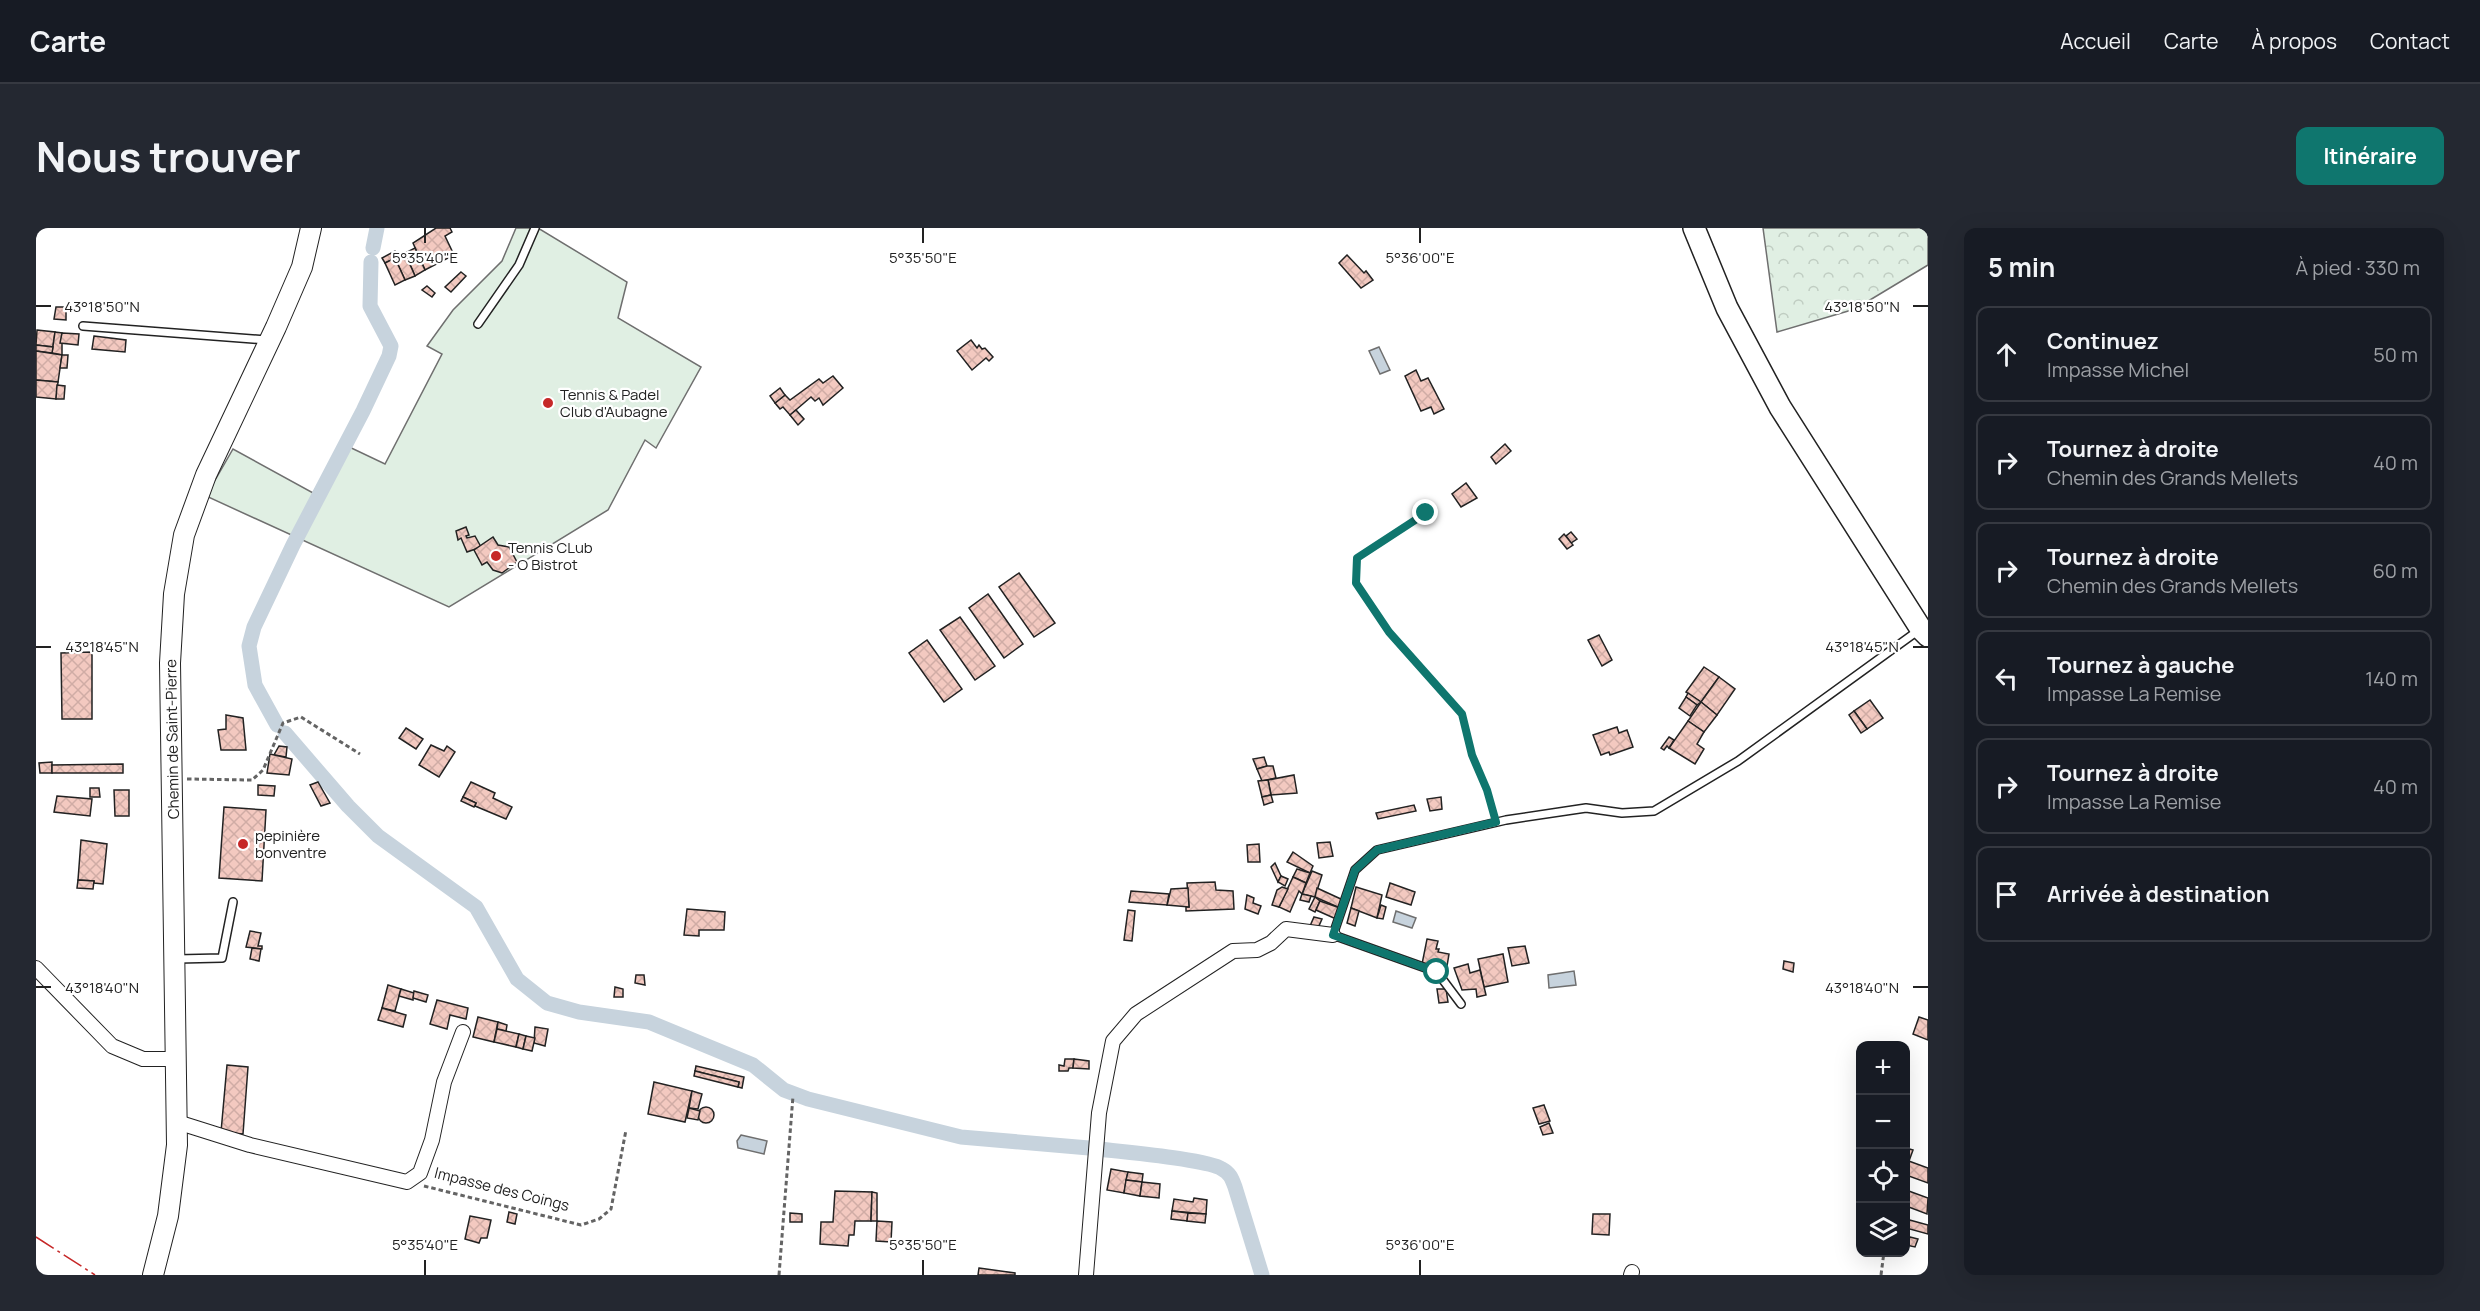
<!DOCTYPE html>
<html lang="fr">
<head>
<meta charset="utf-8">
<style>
	:root { --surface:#171b24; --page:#242831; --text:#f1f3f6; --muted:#9ea1a6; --line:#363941; --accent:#0f766e }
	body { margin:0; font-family:Manrope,sans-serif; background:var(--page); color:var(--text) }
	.controls { position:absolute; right:18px; bottom:18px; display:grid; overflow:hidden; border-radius:12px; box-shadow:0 6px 24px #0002 }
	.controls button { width:54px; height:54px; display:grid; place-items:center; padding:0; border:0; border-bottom:2px solid var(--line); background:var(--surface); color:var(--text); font:30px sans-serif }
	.stop { position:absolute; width:18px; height:18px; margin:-14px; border:4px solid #0f766e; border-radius:50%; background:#fff }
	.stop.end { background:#0f766e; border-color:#fff; box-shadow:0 2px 6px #0008 }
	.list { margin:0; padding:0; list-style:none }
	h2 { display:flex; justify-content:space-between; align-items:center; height:78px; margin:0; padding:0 24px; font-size:26px }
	h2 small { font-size:20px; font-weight:400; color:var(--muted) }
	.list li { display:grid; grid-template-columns:39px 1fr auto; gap:18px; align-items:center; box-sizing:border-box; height:96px; margin:0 12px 12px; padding:0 12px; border:2px solid var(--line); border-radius:12px }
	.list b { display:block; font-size:22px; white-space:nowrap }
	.list p { margin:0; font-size:20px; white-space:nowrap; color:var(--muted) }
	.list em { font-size:20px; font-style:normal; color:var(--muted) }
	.icon { flex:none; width:33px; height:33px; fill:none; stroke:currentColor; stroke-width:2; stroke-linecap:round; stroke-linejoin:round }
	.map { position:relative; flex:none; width:1892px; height:1047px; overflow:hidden; border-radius:12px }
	header { display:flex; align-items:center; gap:36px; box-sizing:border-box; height:84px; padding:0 30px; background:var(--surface); border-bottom:2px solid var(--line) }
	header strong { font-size:28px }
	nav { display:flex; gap:33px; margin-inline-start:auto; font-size:21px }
	.intro { display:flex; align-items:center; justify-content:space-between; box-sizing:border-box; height:144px; padding:0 36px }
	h1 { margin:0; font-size:42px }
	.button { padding:15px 27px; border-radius:12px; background:var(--accent); color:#fff; font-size:21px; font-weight:700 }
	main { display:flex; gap:36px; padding:0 36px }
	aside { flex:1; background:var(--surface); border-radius:12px; box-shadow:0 6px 24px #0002 }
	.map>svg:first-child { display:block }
	.green { fill:#e0efe3; stroke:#6f6f6f; stroke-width:1.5 }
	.forest { fill:url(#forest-crowns); stroke:#6f6f6f; stroke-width:1.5 }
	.water { fill:#c7d3dd; stroke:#6f6f6f; stroke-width:1.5 }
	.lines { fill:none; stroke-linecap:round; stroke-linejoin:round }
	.canal { stroke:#c7d3dd; stroke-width:15 }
	.building { fill:url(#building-cross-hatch); stroke:#222; stroke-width:1.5 }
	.service-casing { stroke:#222; stroke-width:10 }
	.minor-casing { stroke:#222; stroke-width:16 }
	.secondary-casing { stroke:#222; stroke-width:22 }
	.primary-casing { stroke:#222; stroke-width:24 }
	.path { stroke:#646464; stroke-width:3; stroke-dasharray:4.5 3; stroke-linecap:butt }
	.service { stroke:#fff; stroke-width:7 }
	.minor { stroke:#fff; stroke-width:14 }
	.secondary { stroke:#fff; stroke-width:20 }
	.primary { stroke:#fff; stroke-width:21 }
	.power { stroke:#c62828; stroke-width:1.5; stroke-dasharray:21 4.5 3 4.5; stroke-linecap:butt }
	.route { stroke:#0f766e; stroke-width:8 }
	.ticks { fill:none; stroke:#222; stroke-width:2 }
	.poi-dot { fill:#c62828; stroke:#fff; stroke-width:2 }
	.labels { text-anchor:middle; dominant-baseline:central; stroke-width:4.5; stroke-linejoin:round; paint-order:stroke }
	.poi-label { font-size:15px; fill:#222; stroke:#fff; text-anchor:start }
	.street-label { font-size:15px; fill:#222; stroke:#fff }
	.ticks-label { font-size:15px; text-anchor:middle; fill:#222; stroke:#fff; stroke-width:4.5; stroke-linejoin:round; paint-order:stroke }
</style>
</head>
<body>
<header>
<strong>Carte</strong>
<nav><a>Accueil</a><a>Carte</a><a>À propos</a><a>Contact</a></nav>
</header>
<div class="intro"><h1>Nous trouver</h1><a class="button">Itinéraire</a></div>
<main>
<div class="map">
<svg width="1892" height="1047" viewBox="0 0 1892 1047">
	<defs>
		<pattern id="forest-crowns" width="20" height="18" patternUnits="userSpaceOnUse" patternTransform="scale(1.5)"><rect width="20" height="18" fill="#e0efe3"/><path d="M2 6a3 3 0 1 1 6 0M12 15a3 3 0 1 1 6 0" fill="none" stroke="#c0cdc2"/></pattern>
		<pattern id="building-cross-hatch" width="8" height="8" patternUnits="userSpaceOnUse" patternTransform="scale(1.5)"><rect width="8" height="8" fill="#f3c9c0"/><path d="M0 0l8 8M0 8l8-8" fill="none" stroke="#d0aca5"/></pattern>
	</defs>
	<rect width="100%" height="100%" fill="#fff"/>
	<path class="green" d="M480 0H502L591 54 582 90 665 139 620 220 609 212 572 282 413 379 170 268 197 221 277 265 307 216 349 236 406 126 391 118 417 82 466 33Z"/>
	<path class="forest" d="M1727 0H1892V37L1819 81 1741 104Z"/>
	<g class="water">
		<path d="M1343 119 1354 142 1344 146 1333 123Z"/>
		<path d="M1360 683 1380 690 1376 700 1357 694Z"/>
		<path d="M1538 743 1540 757 1513 760 1512 747Z"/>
		<path d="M705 907 731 913 728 926 702 920 701 913Z"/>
	</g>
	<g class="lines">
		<g class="canal">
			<path d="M337 20 341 0"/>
			<path d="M241 497 219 457 213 418 218 399 257 317 327 183 353 128 355 118 334 78 335 34"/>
			<path d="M249 505 312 578 342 608 440 679 481 751 511 775 543 784 613 794 717 837 748 862 772 871 925 909 1053 920"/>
			<path d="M1063 921C1086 924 1171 931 1186 941 1194 945 1196 951 1199 959L1226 1047"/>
		</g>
	</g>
	<g class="building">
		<path d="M400 0H414L416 4 409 8 418 27 389 42 377 15Z"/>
		<path d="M379 20 389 42 379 48 369 25Z"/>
		<path d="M359 23 362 29 349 35 346 30Z"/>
		<path d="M369 25 379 48 369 52 359 30Z"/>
		<path d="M1311 27 1328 45 1330 43 1337 52 1325 60 1303 35Z"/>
		<path d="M359 30 369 52 359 57 349 35Z"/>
		<path d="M425 44 430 48 415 64 409 59Z"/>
		<path d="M391 58 399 65 396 69 386 62Z"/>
		<path d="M20 79H30V92L18 91Z"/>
		<path d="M1 102 19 104 17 119 0 117Z"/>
		<path d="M19 104 26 105V127L16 125Z"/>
		<path d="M26 105 43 106 42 117 24 115Z"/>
		<path d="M58 108 90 112 89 124 56 121Z"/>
		<path d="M935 112 941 120 943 117 946 121 949 120 957 129 953 133 950 130 936 142 921 123Z"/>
		<path d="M0 117 17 119 16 125 0 123Z"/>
		<path d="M0 123 26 127 22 154 0 152Z"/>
		<path d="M26 127H32L31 140H24Z"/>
		<path d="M1380 142 1385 153 1392 150 1408 181 1398 186 1395 179 1385 183 1369 148Z"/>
		<path d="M797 148 807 160 787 177 783 170 779 173 775 169 754 187 747 179 744 181 739 175 749 167 754 172 783 151 787 155Z"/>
		<path d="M0 152 22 154 20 171 0 169Z"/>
		<path d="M21 157 29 158 28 171H20Z"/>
		<path d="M744 160 749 167 739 175 734 168Z"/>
		<path d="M760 182 768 191 762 197 754 187Z"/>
		<path d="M1469 216 1475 223 1460 236 1455 229Z"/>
		<path d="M1430 255 1441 270 1425 279 1416 266Z"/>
		<path d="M430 299 433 307 430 308 431 310 439 308 445 319 431 324 425 310 422 312 420 303Z"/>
		<path d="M1535 304 1541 311 1535 315 1530 308Z"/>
		<path d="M1528 306 1537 317 1531 321 1523 311Z"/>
		<path d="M457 309 462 317 473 319 481 334 466 345 457 342 451 334 446 337 438 322Z"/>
		<path d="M983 345 1019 395 998 409 963 359Z"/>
		<path d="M952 366 987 416 968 430 933 380Z"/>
		<path d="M924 389 959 438 939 452 904 402Z"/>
		<path d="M1563 407 1576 432 1566 438 1552 412Z"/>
		<path d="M891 412 926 461 908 474 873 425Z"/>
		<path d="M56 424V491H26L25 425Z"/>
		<path d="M1668 439 1683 449 1665 474 1650 464Z"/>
		<path d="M1683 449 1699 461 1681 487 1665 474Z"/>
		<path d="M1652 465 1665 474 1661 477 1650 469Z"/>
		<path d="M1650 469 1661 477 1654 488 1643 480Z"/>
		<path d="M1834 472 1847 490 1831 501 1818 483Z"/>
		<path d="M1665 474 1681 487 1668 504 1652 493Z"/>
		<path d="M1818 483 1831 501 1825 505 1813 487Z"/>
		<path d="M190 487 207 490 210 522H185L182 502 190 501Z"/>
		<path d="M1652 493 1668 504 1661 516 1668 521 1659 536 1633 520Z"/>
		<path d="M1581 499 1583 505 1591 502 1597 519 1574 527 1573 524 1565 527 1557 507Z"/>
		<path d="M370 500 387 511 380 521 363 510Z"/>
		<path d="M1633 509 1638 512 1633 520 1631 518 1628 522 1625 520Z"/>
		<path d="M395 517 408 523 411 518 419 524 403 549 383 537Z"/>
		<path d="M243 518 251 519 250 529 238 527Z"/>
		<path d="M234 526 256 531 253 547 231 545Z"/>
		<path d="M1228 529 1231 538 1221 541 1217 531Z"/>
		<path d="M16 534V545H4L3 535Z"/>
		<path d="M87 536V545H16V537Z"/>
		<path d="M1231 538H1237L1240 550 1226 553 1221 541Z"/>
		<path d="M1258 547 1261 565 1235 567 1232 552Z"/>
		<path d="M1232 552 1235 567 1226 569 1222 553Z"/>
		<path d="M282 554 294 575 285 578 274 557Z"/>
		<path d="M435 554 459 565 457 570 476 579 470 591 439 578 440 575 427 569Z"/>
		<path d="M222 557 239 558 238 568 222 567Z"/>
		<path d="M54 560H63L64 569H54Z"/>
		<path d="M78 562H93V588H79Z"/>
		<path d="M1235 567 1237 574 1228 577 1226 569Z"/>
		<path d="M21 568 56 571 54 588 18 584Z"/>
		<path d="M427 569 440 575 438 579 425 573Z"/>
		<path d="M1405 569 1406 581 1394 583 1391 571Z"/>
		<path d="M1378 577 1380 583 1342 591 1340 585Z"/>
		<path d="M188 579 230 582 226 653 183 650Z"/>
		<path d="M45 612 71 616 67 656 58 655V653L42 652Z"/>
		<path d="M1294 614 1297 628 1283 630 1281 615Z"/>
		<path d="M1223 616 1224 634H1212L1211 617Z"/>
		<path d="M1257 624 1277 638 1274 645 1251 634Z"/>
		<path d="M1239 635 1245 648 1242 654 1235 639Z"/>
		<path d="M1261 641 1274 645 1270 655 1257 649Z"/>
		<path d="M1276 643 1286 647 1279 669 1266 666Z"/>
		<path d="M1245 648 1252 651 1249 658 1242 654Z"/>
		<path d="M1257 649 1270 655 1266 666 1263 663 1254 684 1243 679Z"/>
		<path d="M42 652 58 653 57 661 41 660Z"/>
		<path d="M1179 654 1180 662 1197 663 1198 681 1150 683V679H1153L1151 655Z"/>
		<path d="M1354 655 1379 664 1375 677 1350 669Z"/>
		<path d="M1246 659 1252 661 1243 679 1236 677 1241 662Z"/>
		<path d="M1320 659 1346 667 1341 690 1315 680Z"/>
		<path d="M1152 660 1153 679 1131 677 1135 661Z"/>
		<path d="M1281 660 1307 672 1304 680 1279 669Z"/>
		<path d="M1095 663 1133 666 1131 677 1093 674Z"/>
		<path d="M1266 666 1275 668 1273 674 1264 672Z"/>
		<path d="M1211 667 1218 670 1217 675 1225 678 1222 686 1209 681Z"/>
		<path d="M1279 669 1284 673 1279 684 1273 681Z"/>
		<path d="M1284 673 1304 680 1300 691 1280 682Z"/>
		<path d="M1345 677 1350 679 1347 691 1341 690Z"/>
		<path d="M1315 680 1323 683 1319 698 1311 695Z"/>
		<path d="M651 681 689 684 688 702H663V708L648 707Z"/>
		<path d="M1092 682 1099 683 1096 713 1088 712Z"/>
		<path d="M1278 689 1286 691 1282 700 1274 698Z"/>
		<path d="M214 703 225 705 222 718H226V721L210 719Z"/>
		<path d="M1391 711 1402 713 1400 721H1403L1402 724 1413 726 1411 738 1386 736Z"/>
		<path d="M1489 718 1493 735 1476 738 1472 720Z"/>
		<path d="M216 720 225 721 223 733 214 731Z"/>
		<path d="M1467 726 1472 754 1448 759 1442 731Z"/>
		<path d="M1748 733 1758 735 1757 744 1747 741Z"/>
		<path d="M1432 736 1434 745 1444 742 1450 767 1441 769 1440 761 1426 762 1418 740Z"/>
		<path d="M600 747H608L609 757 599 755Z"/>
		<path d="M352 757 365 761 359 783 346 780Z"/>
		<path d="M579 759 587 761V769H578Z"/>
		<path d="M365 761 378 765 377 772 363 768Z"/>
		<path d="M1401 761H1410L1412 774 1403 775Z"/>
		<path d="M378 763 392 767 390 774 377 770Z"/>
		<path d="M401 772 432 780 430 791 414 787 411 801 394 796Z"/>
		<path d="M346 780 370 787 367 799 342 792Z"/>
		<path d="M442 789 462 794 458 814 437 809Z"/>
		<path d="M1883 789 1892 792V812L1877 806Z"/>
		<path d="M462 794 471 797 470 803 461 801Z"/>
		<path d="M499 799 512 801 509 818 498 815Z"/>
		<path d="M461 801 483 806 480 819 458 814Z"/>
		<path d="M483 806 490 808 487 821 480 819Z"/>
		<path d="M490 808 499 810 496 823 487 821Z"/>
		<path d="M1029 831H1038L1037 840H1033L1032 843H1023V837L1028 838Z"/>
		<path d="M1038 831 1053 833V841L1037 840Z"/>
		<path d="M191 837 212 839 207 906 185 904Z"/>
		<path d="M660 838 708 849 706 860 702 859 703 854 659 843Z"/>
		<path d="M659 843 703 854 702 859 658 848Z"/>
		<path d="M618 854 656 863 649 894 612 886Z"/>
		<path d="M656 863 666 866 662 881 653 880Z"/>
		<path d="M1508 877 1514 893 1503 896 1497 880Z"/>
		<circle cx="670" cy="887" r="8"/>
		<path d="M653 880 664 883 662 892 651 890Z"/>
		<path d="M1513 895 1517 905 1507 907 1504 899Z"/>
		<path d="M1870 920 1877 922 1873 933 1870 932Z"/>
		<path d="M1870 932 1892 940V955L1870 947Z"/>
		<path d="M1075 941 1092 944 1088 965 1071 962Z"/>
		<path d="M1092 944 1107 946 1106 954 1090 952Z"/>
		<path d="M1090 952 1106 954 1104 968 1088 965Z"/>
		<path d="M1106 954 1124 956 1123 970 1104 968Z"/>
		<path d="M1870 962 1892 970 1891 986 1870 978Z"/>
		<path d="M799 963 836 964 835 993H819L818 1007H813L812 1018 784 1016 785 994H797Z"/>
		<path d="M836 964 841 965V993H835Z"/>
		<path d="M1158 970 1171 972 1170 986 1136 983 1138 971 1157 974Z"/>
		<path d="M1136 983 1152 985 1151 993 1135 991Z"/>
		<path d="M473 984 481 986 479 996 471 994Z"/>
		<path d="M754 985 766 986V994H754Z"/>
		<path d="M1152 985 1170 986 1169 995 1151 993Z"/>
		<path d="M1557 986H1574L1573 1007 1556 1006Z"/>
		<path d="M434 988 455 992 451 1010H445L443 1015 429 1011Z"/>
		<path d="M1870 991 1892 997V1006L1870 1000Z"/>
		<path d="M841 993 856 994 855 1014 840 1013Z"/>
		<path d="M1874 1009 1882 1011 1879 1019 1870 1017Z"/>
		<path d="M943 1040 979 1045V1047H942Z"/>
	</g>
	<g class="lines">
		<g class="service-casing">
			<g id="service">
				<path d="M442 96 483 37 499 0"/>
				<path d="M47 98 230 112"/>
				<path d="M141 731 186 730 197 674"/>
				<path d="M1425 776 1401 744 1297 707 1319 642 1341 622 1470 592 1550 580 1586 585 1618 583 1702 533 1883 402"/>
			</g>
		</g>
		<g class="minor-casing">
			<g id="minor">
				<path d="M0 740 76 818 107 831H141"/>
				<path d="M141 894 214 917 371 954 384 945 396 912 408 854 427 804"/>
				<path d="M1050 1047 1063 885 1077 813 1100 786 1197 723 1221 722 1235 715 1250 701 1297 707"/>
				<path d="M1595 1047 1596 1044"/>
			</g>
		</g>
		<g class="secondary-casing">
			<path id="secondary" d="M117 1047 132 988 141 917 134 435 138 366 148 307 170 247 240 99 266 39 275 0"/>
		</g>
		<g class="primary-casing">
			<path id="primary" d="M1658 0 1691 80 1744 179 1885 401 1892 408"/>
		</g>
		<g class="path">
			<path d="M1390 285 1321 330 1320 355 1353 404 1426 486 1436 527 1451 562 1458 586"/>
			<path d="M151 551 216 552 227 542 247 495 265 489 324 526"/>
			<path d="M388 958 545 997 563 991 575 981 590 902"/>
			<path d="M743 1047 757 868"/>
			<path d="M1845 1047 1848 1024"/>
		</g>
		<use href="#service" class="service"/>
		<use href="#minor" class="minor"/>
		<use href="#secondary" class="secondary"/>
		<use href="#primary" class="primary"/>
		<path class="power" d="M0 1009 59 1047"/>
	</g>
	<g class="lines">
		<path class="route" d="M1390 285 1321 330 1320 355 1353 404 1426 486 1436 527 1451 562 1460 594 1341 622 1319 642 1297 707 1401 744"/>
	</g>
	<path class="ticks" d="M389 0V15M887 0V15M1384 0V15M0 78H15M1877 78H1892M0 419H15M1877 419H1892M0 759H15M1877 759H1892M389 1032V1047M887 1032V1047M1384 1032V1047"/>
	<g class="poi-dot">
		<circle cx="512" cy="175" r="6"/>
		<circle cx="460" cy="328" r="6"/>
		<circle cx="207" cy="616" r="6"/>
	</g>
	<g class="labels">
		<g class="poi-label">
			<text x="524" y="166">Tennis &amp; Padel<tspan x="524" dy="17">Club d'Aubagne</tspan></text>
			<text x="472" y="319">Tennis CLub<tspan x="472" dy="17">- O Bistrot</tspan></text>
			<text x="219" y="607">pepinière<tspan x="219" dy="17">bonventre</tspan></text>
		</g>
		<g class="street-label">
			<text transform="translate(136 511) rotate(-91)">Chemin de Saint-Pierre</text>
			<text transform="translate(466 961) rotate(14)">Impasse des Coings</text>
		</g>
	</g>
	<g class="ticks-label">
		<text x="389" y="35">5°35'40"E</text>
		<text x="887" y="35">5°35'50"E</text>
		<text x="1384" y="35">5°36'00"E</text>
		<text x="66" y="84">43°18'50"N</text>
		<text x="1826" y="84">43°18'50"N</text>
		<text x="66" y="424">43°18'45"N</text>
		<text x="1826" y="424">43°18'45"N</text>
		<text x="66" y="765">43°18'40"N</text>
		<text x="1826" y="765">43°18'40"N</text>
		<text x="389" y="1022">5°35'40"E</text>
		<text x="887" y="1022">5°35'50"E</text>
		<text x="1384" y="1022">5°36'00"E</text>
	</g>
</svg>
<div class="controls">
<button>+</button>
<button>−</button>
<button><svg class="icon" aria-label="locate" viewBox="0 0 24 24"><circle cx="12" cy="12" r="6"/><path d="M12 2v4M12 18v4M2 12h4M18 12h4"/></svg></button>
<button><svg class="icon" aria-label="layers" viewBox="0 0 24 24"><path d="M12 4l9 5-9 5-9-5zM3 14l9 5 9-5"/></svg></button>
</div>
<div class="stop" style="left:1401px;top:744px"></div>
<div class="stop end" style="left:1390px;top:285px"></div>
</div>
<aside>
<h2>5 min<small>À pied · 330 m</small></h2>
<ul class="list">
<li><svg class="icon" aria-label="ahead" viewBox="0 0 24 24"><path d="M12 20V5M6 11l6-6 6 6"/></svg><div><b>Continuez</b><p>Impasse Michel</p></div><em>50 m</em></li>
<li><svg class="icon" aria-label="right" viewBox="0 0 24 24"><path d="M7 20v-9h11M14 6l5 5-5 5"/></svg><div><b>Tournez à droite</b><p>Chemin des Grands Mellets</p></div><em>40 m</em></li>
<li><svg class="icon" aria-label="right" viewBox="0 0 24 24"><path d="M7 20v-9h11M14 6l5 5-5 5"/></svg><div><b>Tournez à droite</b><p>Chemin des Grands Mellets</p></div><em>60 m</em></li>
<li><svg class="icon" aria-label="left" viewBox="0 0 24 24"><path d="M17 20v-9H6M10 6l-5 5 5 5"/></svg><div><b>Tournez à gauche</b><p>Impasse La Remise</p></div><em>140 m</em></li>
<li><svg class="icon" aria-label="right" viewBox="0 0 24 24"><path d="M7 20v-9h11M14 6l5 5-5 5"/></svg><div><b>Tournez à droite</b><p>Impasse La Remise</p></div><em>40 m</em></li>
<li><svg class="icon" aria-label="arrive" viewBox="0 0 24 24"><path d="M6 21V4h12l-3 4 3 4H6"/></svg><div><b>Arrivée à destination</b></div></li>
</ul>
</aside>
</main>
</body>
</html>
